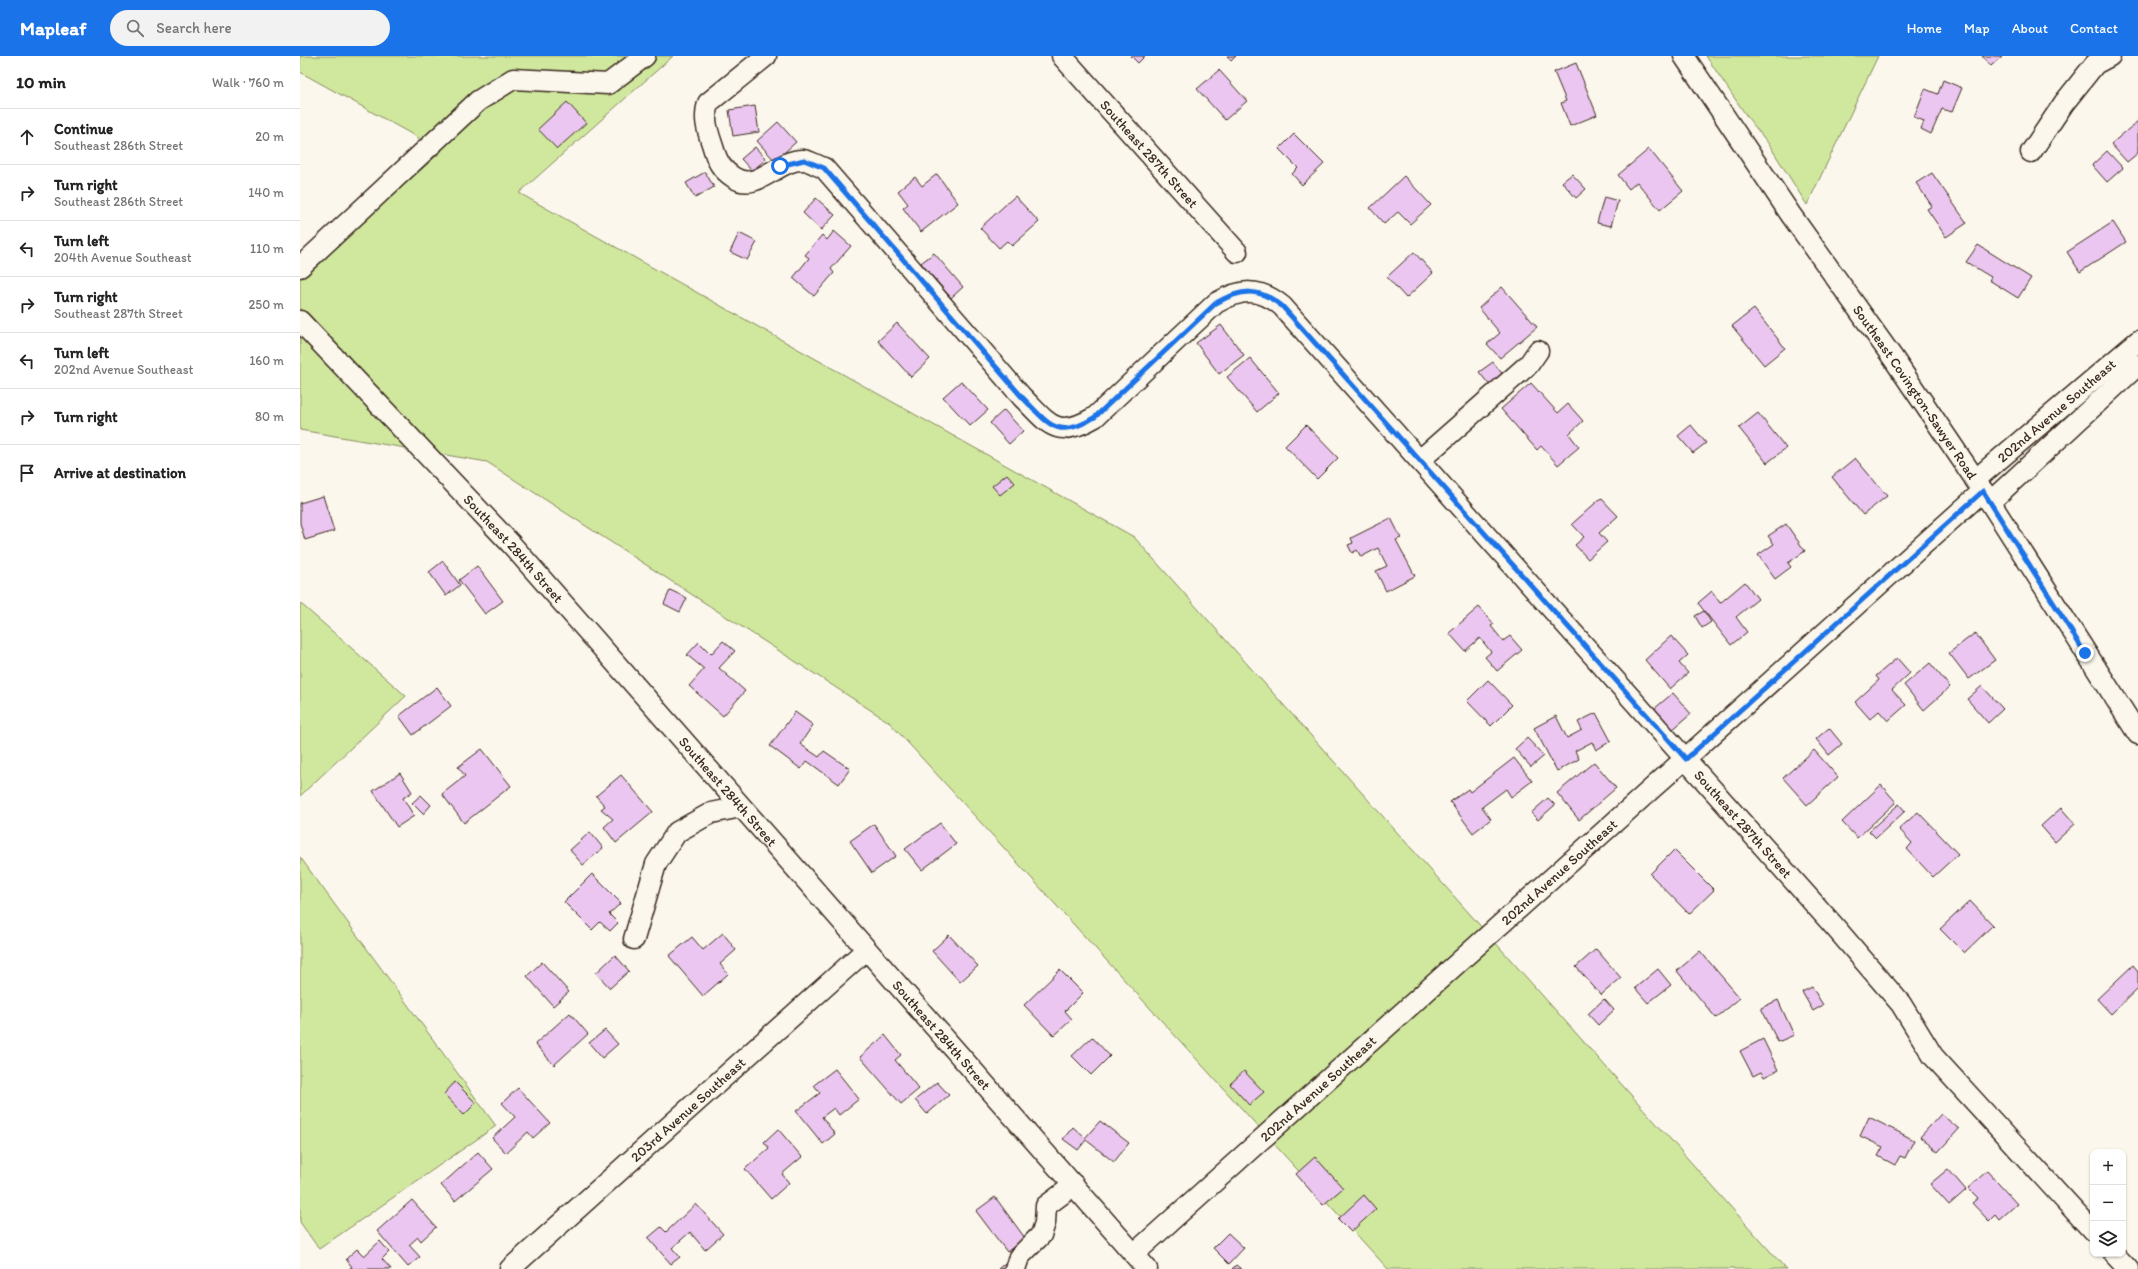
<!DOCTYPE html>
<html lang="en">
<head>
<meta charset="utf-8">
<style>
	:root { --surface:#fff; --page:#f2f2f2; --text:#222; --muted:#767676; --line:#e0e0e0; --accent:#1a73e8 }
	body { margin:0; font-family:Itim,sans-serif; background:var(--page); color:var(--text) }
	.controls { position:absolute; right:12px; bottom:12px; display:grid; overflow:hidden; border-radius:8px; box-shadow:0 1px 3px #0004 }
	.controls button { width:36px; height:36px; display:grid; place-items:center; padding:0; border:0; border-bottom:1px solid var(--line); background:var(--surface); color:var(--text); font:20px sans-serif }
	.stop { position:absolute; width:12px; height:12px; margin:-9px; border:3px solid #1a73e8; border-radius:50%; background:#fff }
	.stop.end { background:#1a73e8; border-color:#fff; box-shadow:0 1px 4px #0008 }
	.list { margin:0; padding:0; list-style:none }
	h2 { display:flex; justify-content:space-between; align-items:center; height:52px; margin:0; padding:0 16px; font-size:17px }
	h2 small { font-size:13px; font-weight:400; color:var(--muted) }
	.list li { display:grid; grid-template-columns:26px 1fr auto; gap:12px; align-items:center; box-sizing:border-box; height:56px; padding:0 16px; border-top:1px solid var(--line) }
	.list b { display:block; font-size:15px; white-space:nowrap }
	.list p { margin:0; font-size:13px; white-space:nowrap; color:var(--muted) }
	.list em { font-size:13px; font-style:normal; color:var(--muted) }
	.icon { flex:none; width:22px; height:22px; fill:none; stroke:currentColor; stroke-width:2; stroke-linecap:round; stroke-linejoin:round }
	.map { position:relative; flex:none; width:1838px; height:1213px; overflow:hidden }
	header { display:flex; align-items:center; gap:24px; box-sizing:border-box; height:56px; padding:0 20px; background:var(--accent); color:#fff }
	header strong { font-size:19px }
	nav { display:flex; gap:22px; margin-inline-start:auto; font-size:14px }
	.search { width:280px; height:36px; background:var(--page); display:flex; align-items:center; gap:10px; box-sizing:border-box; padding:0 14px; border-radius:22px; color:var(--muted); font-size:15px }
	main { display:flex }
	aside { flex:1; background:var(--surface) }
	.map>svg:first-child { display:block }
	.green { fill:#d0e89e; stroke:#86895e }
	.building { fill:#ebc6f0; stroke:#3b2a1e }
	.lines { fill:none; stroke-linecap:round; stroke-linejoin:round }
	.minor-casing { stroke:#3b2a1e; stroke-width:23 }
	.minor { stroke:#fbf7ec; stroke-width:20 }
	.route { stroke:#1a73e8; stroke-width:5 }
	.labels { text-anchor:middle; dominant-baseline:central; stroke-width:3.5; stroke-linejoin:round; paint-order:stroke }
	.street-label { font-size:14px; fill:#3b2a1e; stroke:#fbf7ec }
</style>
</head>
<body>
<header>
<strong>Mapleaf</strong>
<div class="search"><svg class="icon" aria-label="search" viewBox="0 0 24 24"><circle cx="10" cy="10" r="6"/><path d="M15 15l6 6"/></svg>Search here</div>
<nav><a>Home</a><a>Map</a><a>About</a><a>Contact</a></nav>
</header>
<main>
<aside>
<h2>10 min<small>Walk · 760 m</small></h2>
<ul class="list">
<li><svg class="icon" aria-label="ahead" viewBox="0 0 24 24"><path d="M12 20V5M6 11l6-6 6 6"/></svg><div><b>Continue</b><p>Southeast 286th Street</p></div><em>20 m</em></li>
<li><svg class="icon" aria-label="right" viewBox="0 0 24 24"><path d="M7 20v-9h11M14 6l5 5-5 5"/></svg><div><b>Turn right</b><p>Southeast 286th Street</p></div><em>140 m</em></li>
<li><svg class="icon" aria-label="left" viewBox="0 0 24 24"><path d="M17 20v-9H6M10 6l-5 5 5 5"/></svg><div><b>Turn left</b><p>204th Avenue Southeast</p></div><em>110 m</em></li>
<li><svg class="icon" aria-label="right" viewBox="0 0 24 24"><path d="M7 20v-9h11M14 6l5 5-5 5"/></svg><div><b>Turn right</b><p>Southeast 287th Street</p></div><em>250 m</em></li>
<li><svg class="icon" aria-label="left" viewBox="0 0 24 24"><path d="M17 20v-9H6M10 6l-5 5 5 5"/></svg><div><b>Turn left</b><p>202nd Avenue Southeast</p></div><em>160 m</em></li>
<li><svg class="icon" aria-label="right" viewBox="0 0 24 24"><path d="M7 20v-9h11M14 6l5 5-5 5"/></svg><div><b>Turn right</b></div><em>80 m</em></li>
<li><svg class="icon" aria-label="arrive" viewBox="0 0 24 24"><path d="M6 21V4h12l-3 4 3 4H6"/></svg><div><b>Arrive at destination</b></div></li>
</ul>
</aside>
<div class="map">
<svg width="1838" height="1213" viewBox="0 0 1838 1213">
	<rect width="100%" height="100%" fill="#fbf7ec"/>
	<filter id="ink" filterUnits="userSpaceOnUse"><feTurbulence type="fractalNoise" baseFrequency=".025" numOctaves="2"/><feDisplacementMap in="SourceGraphic" scale="8" xChannelSelector="R" yChannelSelector="G"/><feConvolveMatrix kernelMatrix="1 2 1 2 8 2 1 2 1" color-interpolation-filters="sRGB"/></filter>
	<g filter="url(#ink)">
		<g class="green">
			<path d="M0 0H373L219 137 834 481 1486 1213H1088L589 666 187 406 0 374V221L142 95 0 16Z"/>
			<path d="M1406 0H1578L1507 149 1468 87 1448 62Z"/>
			<path d="M0 547 106 640 0 740Z"/>
			<path d="M0 801 196 1070 19 1193 0 1166Z"/>
		</g>
		<g class="building">
			<path d="M831 0H845L838 7Z"/>
			<path d="M927 0H936L931 5Z"/>
			<path d="M1682 0H1702L1691 10Z"/>
			<path d="M1276 7 1297 59 1270 70 1261 47 1266 45 1254 16Z"/>
			<path d="M919 14 947 45 925 64 897 33Z"/>
			<path d="M1643 24 1662 32 1652 56 1642 53 1631 78 1621 73 1624 65 1614 61 1625 33 1638 38Z"/>
			<path d="M267 46 286 67 257 93 238 73Z"/>
			<path d="M455 50 459 76 433 80 429 54Z"/>
			<path d="M1838 65V97L1827 106 1811 88Z"/>
			<path d="M478 66 496 86 475 105 457 85Z"/>
			<path d="M994 78 1024 108 1002 129 992 118 998 112 979 93Z"/>
			<path d="M455 91 466 103 452 115 441 103Z"/>
			<path d="M1349 93 1383 135 1360 154 1337 126 1329 133 1318 119Z"/>
			<path d="M1807 95 1823 112 1807 126 1792 109Z"/>
			<path d="M405 116 414 131 395 142 386 127Z"/>
			<path d="M1632 117 1667 167 1646 181 1627 153 1632 150 1616 127Z"/>
			<path d="M637 118 658 147 621 176 603 152 608 148 598 135 615 121 622 130Z"/>
			<path d="M1272 118 1286 133 1276 142 1262 126Z"/>
			<path d="M1104 120 1131 149 1110 168 1098 156 1084 168 1070 152Z"/>
			<path d="M715 140 739 166 712 190 707 185 699 192 680 172Z"/>
			<path d="M1304 141 1318 145 1311 170 1297 167Z"/>
			<path d="M516 142 535 159 521 174 503 157Z"/>
			<path d="M1813 166 1826 186 1780 216 1767 196Z"/>
			<path d="M534 175 551 190 531 213 534 217 514 240 493 222 509 202 505 199 522 179 527 184Z"/>
			<path d="M439 177 457 186 447 204 430 196Z"/>
			<path d="M1678 189 1731 222 1718 242 1689 224 1691 221 1666 206Z"/>
			<path d="M1114 196 1133 217 1106 242 1087 221Z"/>
			<path d="M634 197 663 231 651 242 621 207Z"/>
			<path d="M1202 231 1237 271 1200 302 1187 288 1200 277 1179 252Z"/>
			<path d="M1454 253 1485 292 1464 309 1432 270Z"/>
			<path d="M597 267 630 303 611 321 578 285Z"/>
			<path d="M921 269 944 299 919 318 896 287Z"/>
			<path d="M950 302 979 337 957 356 927 321Z"/>
			<path d="M1193 306 1204 320 1191 331 1179 316Z"/>
			<path d="M661 325 688 354 670 370 643 341Z"/>
			<path d="M1231 327 1258 357 1268 348 1283 365 1269 378 1279 391 1258 409 1241 390 1237 394 1201 353Z"/>
			<path d="M704 354 723 375 709 388 690 367Z"/>
			<path d="M1458 357 1486 392 1467 407 1439 372Z"/>
			<path d="M1006 369 1038 402 1017 423 985 390Z"/>
			<path d="M1391 369 1406 387 1393 397 1378 380Z"/>
			<path d="M1555 402 1587 440 1563 459 1532 421Z"/>
			<path d="M707 418 715 427 700 439 692 430Z"/>
			<path d="M23 440 34 475 5 484 0 467V447Z"/>
			<path d="M1301 442 1318 460 1299 477 1307 486 1288 503 1275 489 1284 481 1272 468Z"/>
			<path d="M1091 462 1101 482 1096 484 1115 520 1086 535 1076 515 1087 510 1078 492 1061 501 1057 494 1052 497 1048 489 1053 487 1051 482Z"/>
			<path d="M1486 468 1505 495 1488 507 1491 511 1475 523 1458 499 1474 488 1468 480Z"/>
			<path d="M143 505 160 529 146 540 129 516Z"/>
			<path d="M177 510 203 545 185 558 159 524Z"/>
			<path d="M1445 526 1458 543 1436 561 1447 576 1431 589 1398 547 1412 535 1420 547Z"/>
			<path d="M370 534 387 542 380 556 364 548Z"/>
			<path d="M1179 551 1194 568 1191 570 1203 585 1210 580 1222 594 1197 615 1185 601 1191 596 1180 582 1165 595 1149 577Z"/>
			<path d="M1404 555 1411 566 1402 572 1395 560Z"/>
			<path d="M1675 577 1695 604 1669 623 1649 597Z"/>
			<path d="M1371 580 1388 599 1379 607 1388 617 1370 633 1345 604Z"/>
			<path d="M423 585 435 595 419 612 445 635 423 660 389 630 404 613 387 599 399 586 411 598Z"/>
			<path d="M1597 602 1610 617 1592 634 1606 649 1588 665 1579 655 1570 663 1555 646 1579 624 1576 620Z"/>
			<path d="M1630 607 1650 631 1624 654 1604 629Z"/>
			<path d="M1188 624 1212 649 1191 670 1167 645Z"/>
			<path d="M1682 630 1703 653 1688 667 1667 643Z"/>
			<path d="M137 631 151 650 113 679 99 660Z"/>
			<path d="M1373 637 1391 658 1372 674 1354 653Z"/>
			<path d="M495 656 513 669 500 688 519 701 524 695 550 713 539 728 507 705 501 713 470 690Z"/>
			<path d="M1296 657 1311 685 1296 694 1292 686 1275 695 1279 703 1257 715 1234 672 1256 660 1267 682 1282 674 1278 666Z"/>
			<path d="M1529 672 1542 688 1529 699 1516 683Z"/>
			<path d="M1227 682 1244 700 1231 711 1215 693Z"/>
			<path d="M182 693 211 730 164 767 142 738 165 720 158 711Z"/>
			<path d="M1514 694 1538 721 1507 749 1483 722Z"/>
			<path d="M1214 702 1232 725 1211 741 1206 733 1182 751 1191 763 1173 777 1150 746 1168 733 1170 736Z"/>
			<path d="M1294 706 1316 732 1279 764 1257 737Z"/>
			<path d="M100 717 112 736 103 742 114 760 97 771 73 735Z"/>
			<path d="M321 719 353 756 316 787 304 771 313 763 301 753 305 750 296 740Z"/>
			<path d="M1581 729 1596 746 1557 782 1542 766Z"/>
			<path d="M121 739 131 749 123 758 112 747Z"/>
			<path d="M1248 742 1255 749 1238 764 1231 757Z"/>
			<path d="M1599 748 1605 755 1576 782 1569 775Z"/>
			<path d="M1761 752 1775 768 1755 786 1741 770Z"/>
			<path d="M1618 756 1658 798 1633 821 1607 793 1612 787 1599 773Z"/>
			<path d="M640 767 656 788 622 814 605 793Z"/>
			<path d="M574 768 596 800 572 817 550 785Z"/>
			<path d="M290 776 303 792 283 809 270 794Z"/>
			<path d="M1374 794 1414 834 1389 858 1350 818Z"/>
			<path d="M292 818 321 847 309 858 318 867 310 875 300 866 292 874 264 846Z"/>
			<path d="M1670 845 1693 869 1664 897 1640 873Z"/>
			<path d="M423 877 436 894 420 908 428 918 403 940 369 900 392 881 403 894Z"/>
			<path d="M649 879 678 910 660 926 632 895Z"/>
			<path d="M1296 893 1321 922 1301 939 1276 911Z"/>
			<path d="M1400 895 1440 942 1416 962 1377 915Z"/>
			<path d="M315 899 329 915 310 932 296 917Z"/>
			<path d="M242 906 269 936 253 950 227 920Z"/>
			<path d="M1833 909 1838 915V932L1811 958 1797 943Z"/>
			<path d="M1358 913 1371 929 1348 947 1335 932Z"/>
			<path d="M760 914 783 937 765 955 772 963 754 980 724 949Z"/>
			<path d="M1512 931 1523 949 1513 955 1502 936Z"/>
			<path d="M1304 943 1314 954 1298 969 1288 958Z"/>
			<path d="M1478 944 1494 979 1478 986 1461 952Z"/>
			<path d="M270 957 288 978 254 1009 235 988Z"/>
			<path d="M305 974 318 988 302 1002 289 987Z"/>
			<path d="M585 979 601 999 595 1004 619 1033 601 1048 560 1001Z"/>
			<path d="M792 981 810 1000 791 1019 772 1000Z"/>
			<path d="M1463 983 1478 1014 1464 1021 1461 1016 1453 1020 1440 995Z"/>
			<path d="M535 1013 559 1043 539 1059 534 1052 522 1061 535 1078 523 1088 496 1055 520 1037 514 1029Z"/>
			<path d="M944 1015 964 1036 949 1049 930 1028Z"/>
			<path d="M155 1026 176 1047 164 1059 144 1038Z"/>
			<path d="M637 1026 649 1039 627 1058 615 1044Z"/>
			<path d="M218 1032 250 1067 233 1082 228 1076 206 1097 192 1082 215 1061 202 1047Z"/>
			<path d="M1641 1058 1659 1073 1638 1096 1620 1081Z"/>
			<path d="M1569 1061 1614 1084 1605 1102 1600 1100 1595 1109 1578 1100 1583 1091 1560 1080Z"/>
			<path d="M800 1065 829 1087 814 1106 786 1084 778 1094 763 1083 773 1071 785 1082Z"/>
			<path d="M478 1073 502 1101 482 1118 489 1127 471 1143 445 1113 469 1092 464 1086Z"/>
			<path d="M178 1096 193 1113 155 1145 141 1129Z"/>
			<path d="M1015 1101 1043 1132 1023 1149 996 1118Z"/>
			<path d="M1648 1113 1666 1134 1649 1149 1630 1128Z"/>
			<path d="M1687 1115 1717 1148 1699 1164 1695 1159 1689 1165 1672 1147 1678 1142 1668 1132Z"/>
			<path d="M1064 1139 1076 1153 1051 1176 1038 1163Z"/>
			<path d="M695 1141 725 1182 707 1196 676 1155Z"/>
			<path d="M112 1144 136 1171 121 1185 118 1181 109 1189 120 1201 108 1211 77 1175Z"/>
			<path d="M396 1148 423 1178 405 1194 390 1176 372 1192 380 1201 371 1208 348 1182 361 1171 366 1176Z"/>
			<path d="M928 1177 944 1192 929 1208 913 1192Z"/>
			<path d="M80 1185 89 1196 82 1203 91 1213H49L52 1211 46 1203 57 1193 64 1200Z"/>
			<path d="M706 1206 712 1212 698 1213Z"/>
			<path d="M936 1209 941 1213H932Z"/>
		</g>
		<g class="lines">
			<g class="minor-casing">
				<g id="minor">
					<path id="s1" d="M466 0 408 47C403 63 408 76 413 91 417 105 421 113 433 121 457 138 478 102 504 104 510 105 518 110 524 112L722 341C749 368 756 384 795 361L916 247C941 233 959 231 982 250L1534 870 1601 948 1633 1000 1793 1175"/>
					<path id="s2" d="M762 0 937 196"/>
					<path id="s3" d="M1384 0 1491 159 1593 302 1683 435 1838 678"/>
					<path d="M1731 96 1764 47 1795 8 1810 0"/>
					<path d="M0 211 178 45 213 23 308 28 345 0"/>
					<path id="s4" d="M0 265 211 488 847 1213"/>
					<path d="M1120 404 1229 308 1238 295"/>
					<path id="s5" d="M1675 424 1838 285"/>
					<path d="M1690 446 1838 309"/>
					<path d="M334 883 356 808 377 776 411 757 441 751"/>
					<path id="s6" d="M835 1197 1683 435"/>
					<path d="M1814 1198 1828 1213"/>
					<path id="s7" d="M210 1213 566 894"/>
					<path d="M715 1213 719 1201 741 1179 745 1167 746 1150 774 1129"/>
				</g>
			</g>
			<use href="#minor" class="minor"/>
		</g>
	</g>
	<g class="lines" filter="url(#ink)">
		<path class="route" d="M480 110 504 104 524 112 722 341C749 368 757 385 795 361L916 247C941 233 959 231 982 250L1386 703 1683 435 1785 597"/>
	</g>
	<g class="labels">
		<g class="street-label">
			<text stroke="none"><textPath href="#s2" startOffset="131">Southeast 287th Street</textPath></text>
			<text stroke="none"><textPath href="#s3" startOffset="408">Southeast Covington-Sawyer Road</textPath></text>
			<text stroke="none"><textPath href="#s5" startOffset="107">202nd Avenue Southeast</textPath></text>
			<text stroke="none"><textPath href="#s4" startOffset="312">Southeast 284th Street</textPath></text>
			<text stroke="none"><textPath href="#s4" startOffset="636">Southeast 284th Street</textPath></text>
			<text stroke="none"><textPath href="#s1" startOffset="1576">Southeast 287th Street</textPath></text>
			<text stroke="none"><textPath href="#s6" startOffset="570">202nd Avenue Southeast</textPath></text>
			<text stroke="none"><textPath href="#s4" startOffset="960">Southeast 284th Street</textPath></text>
			<text stroke="none"><textPath href="#s6" startOffset="246">202nd Avenue Southeast</textPath></text>
			<text stroke="none"><textPath href="#s7" startOffset="239">203rd Avenue Southeast</textPath></text>
		</g>
	</g>
</svg>
<div class="controls">
<button>+</button>
<button>−</button>
<button><svg class="icon" aria-label="layers" viewBox="0 0 24 24"><path d="M12 4l9 5-9 5-9-5zM3 14l9 5 9-5"/></svg></button>
</div>
<div class="stop" style="left:480px;top:110px"></div>
<div class="stop end" style="left:1785px;top:597px"></div>
</div>
</main>
</body>
</html>
